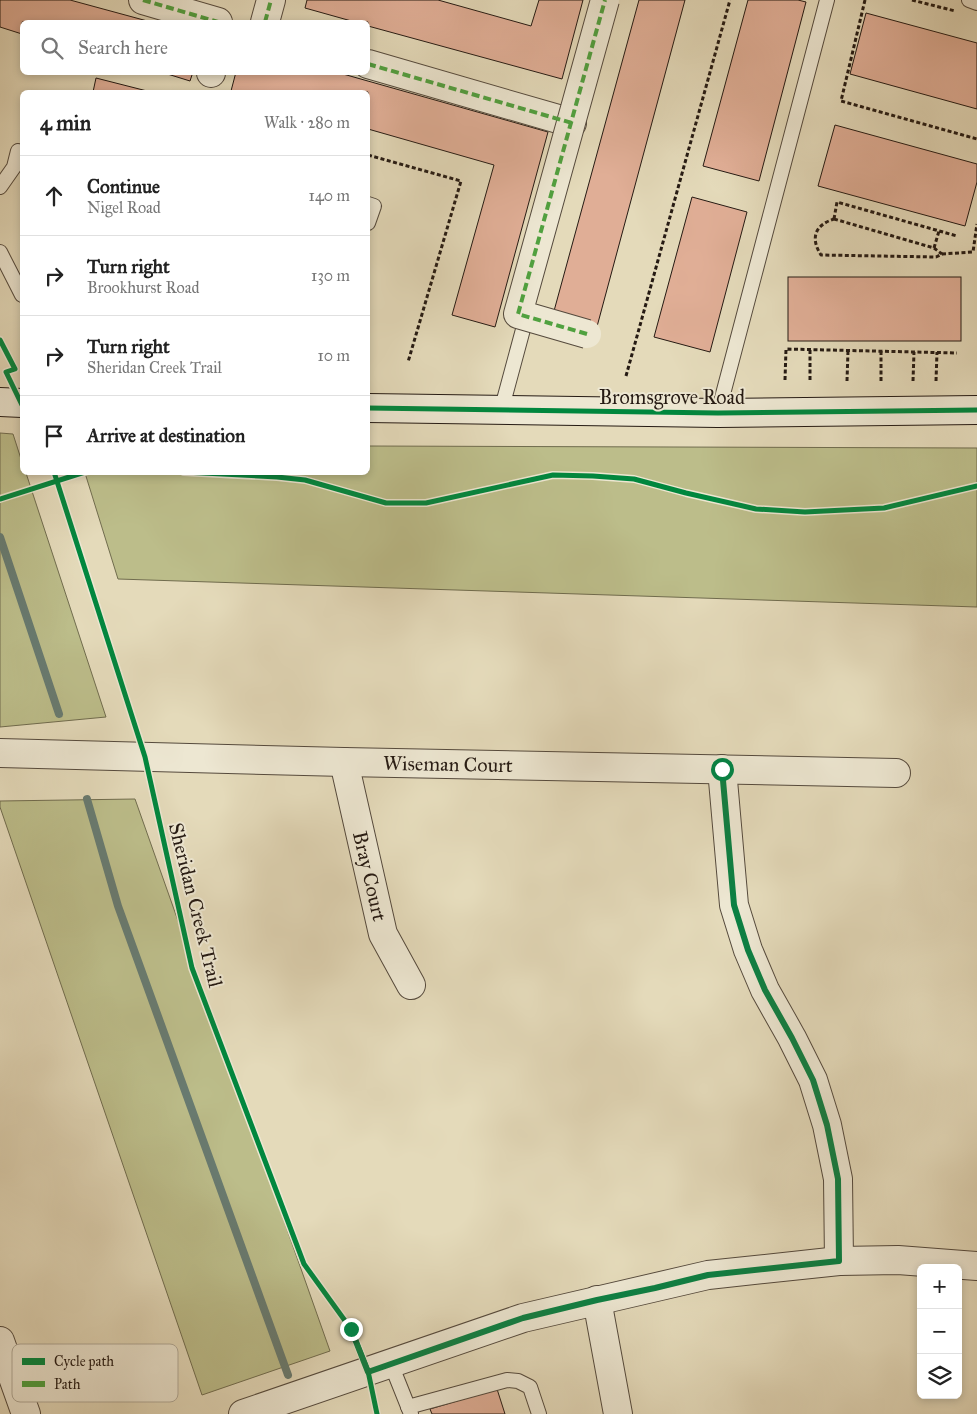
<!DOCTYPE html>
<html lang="en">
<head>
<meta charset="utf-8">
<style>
	:root { --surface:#fff; --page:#f6f6f6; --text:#222; --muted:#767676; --line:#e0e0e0 }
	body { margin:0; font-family:"IM FELL Great Primer",serif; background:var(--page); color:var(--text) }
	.controls { position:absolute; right:15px; bottom:15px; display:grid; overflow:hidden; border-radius:8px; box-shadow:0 2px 8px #0003 }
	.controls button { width:45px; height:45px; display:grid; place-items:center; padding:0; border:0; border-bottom:1px solid var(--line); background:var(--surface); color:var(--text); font:25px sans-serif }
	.stop { position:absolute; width:15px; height:15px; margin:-11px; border:4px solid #0b8043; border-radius:50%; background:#fff }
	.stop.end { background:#0b8043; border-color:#fff; box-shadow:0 1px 5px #0008 }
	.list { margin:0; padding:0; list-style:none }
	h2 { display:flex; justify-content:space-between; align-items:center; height:65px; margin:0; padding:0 20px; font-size:21px }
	h2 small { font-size:16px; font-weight:400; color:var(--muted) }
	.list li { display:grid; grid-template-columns:32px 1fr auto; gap:15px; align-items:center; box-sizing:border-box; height:80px; padding:0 20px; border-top:1px solid var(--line) }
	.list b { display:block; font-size:19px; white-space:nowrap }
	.list p { margin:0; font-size:16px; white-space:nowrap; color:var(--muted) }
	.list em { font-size:16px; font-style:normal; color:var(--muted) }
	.icon { flex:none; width:28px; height:28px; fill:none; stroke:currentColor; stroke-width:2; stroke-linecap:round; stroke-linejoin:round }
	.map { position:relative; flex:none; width:977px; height:1414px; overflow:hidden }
	.search { position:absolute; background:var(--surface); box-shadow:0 2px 8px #0003; left:20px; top:20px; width:350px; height:55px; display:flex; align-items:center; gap:12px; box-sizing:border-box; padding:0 18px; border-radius:8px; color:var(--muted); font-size:19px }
	.panel { position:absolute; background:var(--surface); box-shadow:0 2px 8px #0003; left:20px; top:90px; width:350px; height:385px; border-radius:8px }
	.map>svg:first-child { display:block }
	.green { fill:#bcbd8a; stroke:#706c4e }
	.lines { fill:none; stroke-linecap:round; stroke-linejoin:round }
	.stream { stroke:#687b71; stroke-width:8 }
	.building { fill:#e0ae96; stroke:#251a13 }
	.lane-casing { stroke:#554a3d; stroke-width:16 }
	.street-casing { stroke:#554a3d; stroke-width:30 }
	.secondary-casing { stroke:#251a13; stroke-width:30 }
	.path { stroke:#251a13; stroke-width:3; stroke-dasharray:4 2.5; stroke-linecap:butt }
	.lane { stroke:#ede7d2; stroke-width:14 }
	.street { stroke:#ede7d2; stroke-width:28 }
	.secondary { stroke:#ede7d2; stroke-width:28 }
	.street-bridge-casing { stroke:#554a3d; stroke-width:30; stroke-linecap:butt }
	.street-bridge { stroke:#ede7d2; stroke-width:28 }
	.quiet { stroke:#50a13f; stroke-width:4; stroke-dasharray:8 4; stroke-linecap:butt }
	.cycleway-casing { stroke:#ede7d2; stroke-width:8 }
	.cycleway { stroke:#00873e; stroke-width:5 }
	.route { stroke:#0b8043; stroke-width:6 }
	.labels { text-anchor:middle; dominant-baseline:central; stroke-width:4; stroke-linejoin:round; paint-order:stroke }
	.street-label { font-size:20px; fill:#251a13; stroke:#ede7d2 }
	.key { fill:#ede7d2; stroke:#b1aa99; stroke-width:1 }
	.key-label { font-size:14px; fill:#251a13 }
</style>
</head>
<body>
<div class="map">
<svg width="977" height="1414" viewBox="0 0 977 1414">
	<rect width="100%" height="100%" fill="#e4daba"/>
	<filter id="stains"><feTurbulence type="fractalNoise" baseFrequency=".004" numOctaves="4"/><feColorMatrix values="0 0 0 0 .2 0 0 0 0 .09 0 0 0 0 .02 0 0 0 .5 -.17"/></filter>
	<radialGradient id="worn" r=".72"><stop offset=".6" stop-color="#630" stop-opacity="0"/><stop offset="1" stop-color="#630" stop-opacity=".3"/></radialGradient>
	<g class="green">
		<path d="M0 433 13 434 22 462V472L26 473 106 717 0 727Z"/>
		<path d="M368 446 977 448V607L118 579 85 473 368 472Z"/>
		<path d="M135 799 330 1351 202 1395 0 807V801Z"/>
	</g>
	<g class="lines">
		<g class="stream">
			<path d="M0 537 59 714"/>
			<path d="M87 799 118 906 288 1375"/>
		</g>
	</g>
	<g class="building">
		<path d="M0 0H70L151 22H22V34L0 27Z"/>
		<path d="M307 0H438L531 26 539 0H583L562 79 368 26V22H355L305 8Z"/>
		<path d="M639 0H685L595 334 551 322Z"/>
		<path d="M748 0H798L806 2 759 181 703 166Z"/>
		<path d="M866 13 977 43V109L850 74Z"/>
		<path d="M161 72H193L190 81Z"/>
		<path d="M236 72H336L548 132 495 327 452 315 494 165 368 129V92H235L231 91Z"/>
		<path d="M96 78 151 92H93Z"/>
		<path d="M835 125 977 164V182L965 226 818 186Z"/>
		<path d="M692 197 747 212 710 352 654 337Z"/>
		<rect x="788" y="277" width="173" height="64"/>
		<path d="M497 1389 505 1414H432L430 1409Z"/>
	</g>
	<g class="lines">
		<g class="lane-casing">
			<g id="lane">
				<path d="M969 0 977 3"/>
				<path d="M0 187 14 167 18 151"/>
				<path d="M368 204 374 206 368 223"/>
				<path d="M0 252 22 295"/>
				<path d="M501 411 525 322"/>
				<path d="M718 413 827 0"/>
				<path d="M391 1364 411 1414"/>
				<path d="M408 1407 507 1380 518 1381 530 1387 539 1414"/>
			</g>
		</g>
		<g class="street-casing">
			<g id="street">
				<path d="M143 0 218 22"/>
				<path d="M265 22 271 0"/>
				<path d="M368 64 572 123"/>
				<path d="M211 73V72"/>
				<path d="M0 753 344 762 896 773"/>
				<path d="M344 762 383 934 411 985"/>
				<path d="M722 769 734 905 748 950 765 990 792 1038 813 1080 827 1125 838 1179 839 1261"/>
				<path d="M597 1300 618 1414"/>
				<path d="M0 1341 26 1414"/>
				<path d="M243 1414 523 1318 708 1275 839 1261 898 1260 977 1266"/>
			</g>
		</g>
		<g class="secondary-casing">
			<g id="secondary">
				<path d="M0 402 22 403"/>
				<path d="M368 408 718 413 977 410"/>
			</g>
		</g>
		<g class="path">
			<path d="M865 0 841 101 977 139"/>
			<path d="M912 0 955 11"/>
			<path d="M368 155 461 181 408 362"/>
			<path d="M834 219 934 248 942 254 936 257 821 255C810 238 815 225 834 219Z"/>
			<path d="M834 219 837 202 957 236"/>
			<path d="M934 248 939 231"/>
			<path d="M942 254 973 252 977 224"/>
			<path d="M626 376 730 0"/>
			<path d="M785 380 786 349 957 353"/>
			<path d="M810 380V350"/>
			<path d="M847 381 848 351"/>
			<path d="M881 381V351"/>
			<path d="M913 381 914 352"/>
			<path d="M936 381 937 352"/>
		</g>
		<use href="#lane" class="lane"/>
		<use href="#street" class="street"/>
		<use href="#secondary" class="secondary"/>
		<g class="street-bridge-casing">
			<path id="street-bridge" d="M587 334 518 314 605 0"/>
		</g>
		<use href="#street-bridge" class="street-bridge"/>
		<g class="quiet">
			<path d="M143 0 218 22"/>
			<path d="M265 22 271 0"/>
			<path d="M368 64 572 123"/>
			<path d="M211 73V72"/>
			<path d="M587 334 518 314 605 0"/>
		</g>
		<g class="cycleway-casing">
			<g id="cycleway">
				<path d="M0 340 15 369 6 372 22 405"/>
				<path d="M368 408 718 413 977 410"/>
				<path d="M54 472 145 757 192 968 304 1264 351 1329 368 1371 377 1414"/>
				<path d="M184 472 277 477 305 480 386 503H426L553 475 593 476 634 479 686 493 756 509 805 512 884 508 977 486"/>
				<path d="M0 499 85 472"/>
			</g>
		</g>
		<use href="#cycleway" class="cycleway"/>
	</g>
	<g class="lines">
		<path class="route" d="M351 1329 368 1372 523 1318 597 1300 655 1288 708 1275 839 1261 838 1179 827 1125 813 1080 792 1038 765 990 748 950 734 905 722 769"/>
	</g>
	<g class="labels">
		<g class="street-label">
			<text x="672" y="397">Bromsgrove Road</text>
			<text transform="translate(448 764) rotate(1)">Wiseman Court</text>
			<text transform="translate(370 876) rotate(77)">Bray Court</text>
			<text transform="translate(196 905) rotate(76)">Sheridan Creek Trail</text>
		</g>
	</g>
	<rect x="12" y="1344" width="166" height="58" rx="8" class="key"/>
	<rect x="22" y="1358" width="23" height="7" fill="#00873e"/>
	<rect x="22" y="1381" width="23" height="6" fill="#50a13f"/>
	<g class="key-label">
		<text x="54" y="1366">Cycle path</text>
		<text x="54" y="1389">Path</text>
	</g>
	<rect width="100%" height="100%" filter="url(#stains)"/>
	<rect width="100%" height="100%" fill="url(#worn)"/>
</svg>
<div class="controls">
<button>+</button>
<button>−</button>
<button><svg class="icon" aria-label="layers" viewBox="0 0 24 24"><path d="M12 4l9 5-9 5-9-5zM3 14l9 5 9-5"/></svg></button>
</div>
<div class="stop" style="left:722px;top:769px"></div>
<div class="stop end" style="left:351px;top:1329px"></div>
<div class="search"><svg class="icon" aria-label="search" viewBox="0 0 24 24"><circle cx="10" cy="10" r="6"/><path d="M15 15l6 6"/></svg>Search here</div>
<section class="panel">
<h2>4 min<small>Walk · 280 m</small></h2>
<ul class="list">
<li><svg class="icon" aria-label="ahead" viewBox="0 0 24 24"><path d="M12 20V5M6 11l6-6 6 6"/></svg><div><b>Continue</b><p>Nigel Road</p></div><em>140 m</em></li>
<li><svg class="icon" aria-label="right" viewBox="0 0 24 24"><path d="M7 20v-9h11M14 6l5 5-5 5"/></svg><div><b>Turn right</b><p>Brookhurst Road</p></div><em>130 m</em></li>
<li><svg class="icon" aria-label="right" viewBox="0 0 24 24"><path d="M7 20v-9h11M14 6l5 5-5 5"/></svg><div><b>Turn right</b><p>Sheridan Creek Trail</p></div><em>10 m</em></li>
<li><svg class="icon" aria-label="arrive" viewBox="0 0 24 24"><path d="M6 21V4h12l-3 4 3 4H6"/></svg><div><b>Arrive at destination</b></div></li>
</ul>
</section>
</div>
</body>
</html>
